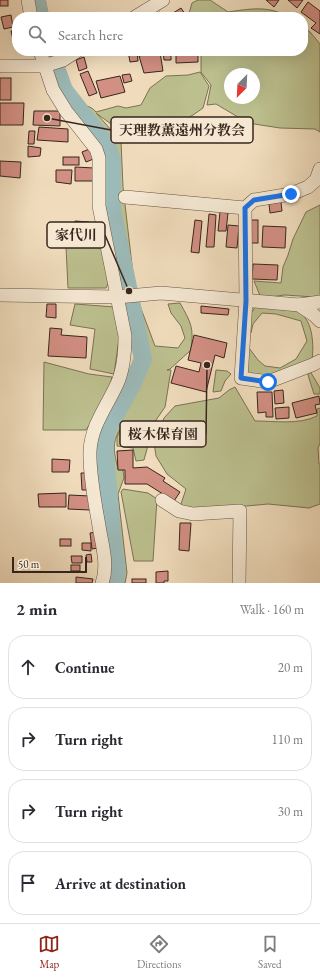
<!DOCTYPE html>
<html lang="en">
<head>
<meta charset="utf-8">
<style>
	:root { --surface:#fff; --page:#f7f7f7; --text:#2b2b33; --muted:#7c7c81; --line:#e1e1e2; --accent:#8f2418 }
	body { margin:0; font-family:"EB Garamond","Noto Serif JP",serif; background:var(--page); color:var(--text) }
	.compass { position:absolute; left:224px; top:68px; width:36px; height:36px; border-radius:50%; background:var(--surface); box-shadow:0 4px 16px #0002; rotate:204deg }
	.scale { position:absolute; left:12px; bottom:10px; width:75px; box-sizing:border-box; padding-left:4px; border:2px solid #38261d; border-top:0; font-size:11px; line-height:14px; white-space:nowrap; color:#38261d; -webkit-text-stroke:3px #f5e8d3; paint-order:stroke }
	.stop { position:absolute; width:12px; height:12px; margin:-9px; border:3px solid #1a73e8; border-radius:50%; background:#fff }
	.stop.end { background:#1a73e8; border-color:#fff; box-shadow:0 1px 4px #0008 }
	.list { margin:0; padding:0; list-style:none }
	h2 { display:flex; justify-content:space-between; align-items:center; height:52px; margin:0; padding:0 16px; font-size:17px }
	h2 small { font-size:13px; font-weight:400; color:var(--muted) }
	.list li { display:grid; grid-template-columns:26px 1fr auto; gap:12px; align-items:center; box-sizing:border-box; height:64px; margin:0 8px 8px; padding:0 8px; border:1px solid var(--line); border-radius:16px }
	.list b { display:block; font-size:15px; white-space:nowrap }
	.list em { font-size:13px; font-style:normal; color:var(--muted) }
	.icon { flex:none; width:22px; height:22px; fill:none; stroke:currentColor; stroke-width:2; stroke-linecap:round; stroke-linejoin:round }
	.map { position:relative; flex:none; width:320px; height:583px; overflow:hidden }
	.search { position:absolute; background:var(--surface); box-shadow:0 4px 16px #0002; left:12px; right:12px; top:12px; height:44px; display:flex; align-items:center; gap:10px; box-sizing:border-box; padding:0 14px; border-radius:16px; color:var(--muted); font-size:15px }
	.sheet { height:340px; background:var(--surface) }
	nav { display:flex; justify-content:space-around; align-items:center; box-sizing:border-box; height:56px; border-top:1px solid var(--line); background:var(--surface); font-size:11px; color:var(--muted) }
	nav a { display:grid; justify-items:center; gap:2px }
	nav .on { color:var(--accent) }
	.map>svg:first-child { display:block }
	.green { fill:#bcbf8e; stroke:#7a7256; fill-rule:evenodd }
	.lines { fill:none; stroke-linecap:round; stroke-linejoin:round }
	.river { stroke:#9cbab8; stroke-width:18 }
	.building { fill:#d28f83; stroke:#38261d }
	.minor-casing { stroke:#665445; stroke-width:14 }
	.minor { stroke:#f5e8d3; stroke-width:13 }
	.route { stroke:#1a73e8; stroke-width:5 }
	.leader { fill:none; stroke:#38261d; stroke-width:1.5 }
	.callout-dot { fill:#38261d; stroke:#f5e8d3; stroke-width:1.5 }
	.callout { fill:#f5e8d3; stroke:#38261d; stroke-width:1.5 }
	.callout-label { font-size:14px; text-anchor:middle; font-weight:bold; fill:#38261d }
</style>
</head>
<body>
<div class="map">
<svg width="320" height="583" viewBox="0 0 320 583">
	<rect width="100%" height="100%" fill="#f0dcbc"/>
	<filter id="stains"><feTurbulence type="fractalNoise" baseFrequency=".005" numOctaves="4"/><feColorMatrix values="0 0 0 0 .2 0 0 0 0 .09 0 0 0 0 .02 0 0 0 .5 -.17"/></filter>
	<radialGradient id="worn" r=".72"><stop offset=".6" stop-color="#630" stop-opacity="0"/><stop offset="1" stop-color="#630" stop-opacity=".3"/></radialGradient>
	<g class="green">
		<path d="M32 0H45L49 17H35Z"/>
		<path d="M198 0H210L228 12C249 9 269 5 288 17H188L192 3Z"/>
		<path d="M303 27 310 32 320 44V132L315 129 280 128 248 123 216 104 207 105 211 85 201 72V51H303ZM230 74H254V98H230Z"/>
		<path d="M45 51H59C62 64 70 96 79 103 86 107 90 105 96 112L118 106 126 108 141 105 150 88 166 76 188 75 200 72 209 86 203 108 193 115 148 139 127 137 121 139 111 124 96 113 121 141 123 187 135 291 125 292 119 289 104 203 102 152 66 105 74 102 64 103Z"/>
		<path d="M320 205V296L314 297 285 295 261 298 254 281 281 283 283 267 288 255 293 239 306 212Z"/>
		<path d="M101 244 109 282 106 288H68L66 247Z"/>
		<path d="M137 298 155 346 178 348 185 338 181 326 171 313 168 304 180 303C191 323 194 327 191 350L170 369 167 370H171L165 407 154 423 144 460 136 461 133 448 117 446V437L122 426C111 442 114 452 118 469L123 470 124 478 118 494 127 573 125 583H116V581L107 578V522L97 444 113 406 140 362 138 339 124 300Z"/>
		<path d="M75 304 115 307 120 332 114 374 90 369 95 329 70 325Z"/>
		<path d="M256 306C268 308 290 307 300 313 313 321 314 346 312 360L263 379 245 373 249 348 258 360 265 366 280 368 296 359 307 341 301 321 276 314 262 313 253 324 251 333 249 334 251 313Z"/>
		<path d="M44 362 89 374 112 377 108 395 86 430H43Z"/>
		<path d="M216 370 227 371 231 374 225 381 221 391 213 392Z"/>
		<path d="M310 371 320 388V394H314L308 375Z"/>
		<path d="M235 387 255 421C275 421 299 425 317 416V409L320 408V443L318 448 319 464H320V504L309 508 268 504 204 510 180 507 186 489 167 474 156 456 154 442 164 418 175 406 219 398 229 390Z"/>
		<path d="M123 489 148 493 157 499 153 561H134L121 492Z"/>
	</g>
	<g class="lines">
		<g class="river">
			<path d="M37 0 40 17"/>
			<path d="M50 51 64 90 107 145 112 160V210L143 359 132 385 107 430 105 440V455L113 544 117 569 115 583"/>
		</g>
	</g>
	<g class="building">
		<rect x="0" y="0" width="8" height="6"/>
		<path d="M266 0H279L274 7Z"/>
		<path d="M288 0H303L297 8Z"/>
		<path d="M308 2 320 11V34L311 28 316 23 301 12Z"/>
		<path d="M181 8 185 14 180 17H171L170 15Z"/>
		<path d="M160 12 163 17H153L152 15Z"/>
		<path d="M11 15 13 27 4 29 1 17Z"/>
		<path d="M17 29V48H15L11 31Z"/>
		<path d="M128 51H137L138 61 130 62Z"/>
		<path d="M163 51H171V60H164Z"/>
		<path d="M176 51H198V62L176 63Z"/>
		<path d="M160 52 163 71 144 73 139 56Z"/>
		<path d="M84 57 87 68 79 71 76 60Z"/>
		<path d="M88 71 97 93 89 96 80 74Z"/>
		<path d="M130 74 132 81 124 83 122 75Z"/>
		<path d="M120 76 125 92 101 98 96 81Z"/>
		<rect x="0" y="78" width="11" height="22"/>
		<path d="M0 103H24L23 125H0Z"/>
		<path d="M34 111H60V126L33 125Z"/>
		<path d="M39 127 68 129V142L37 140Z"/>
		<path d="M29 131H35L34 144H28Z"/>
		<path d="M28 146 41 148 40 156 28 157Z"/>
		<path d="M92 148 96 158 86 162 82 152Z"/>
		<rect x="63" y="157" width="16" height="8"/>
		<path d="M0 161 21 162 20 178 0 176Z"/>
		<path d="M75 167 94 168V181H75Z"/>
		<path d="M56 170H72L71 184 56 182Z"/>
		<path d="M281 202 282 211 270 213 269 204Z"/>
		<path d="M220 212 228 213 226 231H218Z"/>
		<path d="M209 214 216 215 214 247H206Z"/>
		<path d="M195 220 202 221 199 253 191 252Z"/>
		<rect x="249" y="220" width="9" height="23"/>
		<path d="M75 221 89 222V238L83 237V234L74 233Z"/>
		<path d="M228 225 239 226 237 248 226 247Z"/>
		<path d="M263 226 286 227 285 248 262 247Z"/>
		<path d="M253 264 278 265 277 280 252 279Z"/>
		<path d="M47 304H56V318L46 317Z"/>
		<path d="M201 306 229 309 228 315 201 313Z"/>
		<path d="M50 328 62 329 61 335 87 337 86 358 48 356Z"/>
		<path d="M194 335 227 343 224 358 215 355 206 392 171 383 176 366 199 372 201 363 188 360Z"/>
		<path d="M283 390 284 403 275 404 274 391Z"/>
		<path d="M257 392H272L273 417H266V412L258 413Z"/>
		<path d="M319 396 320 404 315 405 317 413 296 418 292 403Z"/>
		<path d="M289 407V418L276 419 275 408Z"/>
		<path d="M133 450V468L147 467 165 478 163 481 180 492 174 501 147 484H125V470H118L117 451Z"/>
		<path d="M52 459 70 460 69 472H52Z"/>
		<path d="M81 473H88L89 490H82Z"/>
		<path d="M66 493V507H39L38 494Z"/>
		<path d="M69 495 90 496V510L68 509Z"/>
		<path d="M180 523H191L189 551 179 550Z"/>
		<path d="M96 532 98 548 92 549 90 533Z"/>
		<rect x="60" y="539" width="11" height="7"/>
		<path d="M82 543H91V551L82 550Z"/>
		<path d="M91 554 92 562H87L86 555Z"/>
		<path d="M71 556H82V563H72Z"/>
		<rect x="71" y="565" width="9" height="6"/>
		<path d="M168 571V581H164V583H156V572Z"/>
		<path d="M76 577 93 579 92 583H76Z"/>
		<rect x="132" y="579" width="14" height="4"/>
	</g>
	<g class="lines">
		<g class="minor-casing">
			<g id="minor">
				<path d="M28 0 31 17"/>
				<path d="M135 17 163 0"/>
				<path d="M40 51 53 90 66 111 96 149 99 158V206L125 336C125 353 124 369 117 384 107 406 91 426 90 451 89 476 96 507 100 532 103 548 108 567 102 583"/>
				<path d="M0 66H44L63 60 77 51"/>
				<path d="M125 197 245 208 254 200 291 194 308 187 316 180 320 169"/>
				<path d="M245 208 246 301 241 378 268 382 312 365 320 361"/>
				<path d="M0 295 117 297 161 293 299 305 314 315 320 321"/>
				<path d="M299 305 320 302"/>
				<path d="M162 500 179 511 193 514 240 511 239 583"/>
			</g>
		</g>
		<use href="#minor" class="minor"/>
	</g>
	<g class="lines">
		<path class="route" d="M268 382 241 378 246 301 245 208 254 200 291 194"/>
	</g>
	<path class="leader" d="M47 118L111 130M129 291L105 235M207 365L206 434"/>
	<g class="callout-dot">
		<circle cx="47" cy="118" r="4"/>
		<circle cx="129" cy="291" r="4"/>
		<circle cx="207" cy="365" r="4"/>
	</g>
	<g class="callout">
		<rect x="111" y="117" width="142" height="26" rx="4"/>
		<rect x="47" y="222" width="58" height="26" rx="4"/>
		<rect x="120" y="421" width="86" height="26" rx="4"/>
	</g>
	<g class="callout-label">
		<text x="182" y="135">天理教薫遠州分教会</text>
		<text x="76" y="240">家代川</text>
		<text x="163" y="439">桜木保育園</text>
	</g>
	<rect width="100%" height="100%" filter="url(#stains)"/>
	<rect width="100%" height="100%" fill="url(#worn)"/>
</svg>
<svg class="compass" viewBox="-18 -18 36 36"><path d="M0-13l5 13h-10z" fill="#e53935"/><path d="M0 13l5-13h-10z" fill="#7c7c81"/></svg>
<div class="scale">50 m</div>
<div class="stop" style="left:268px;top:382px"></div>
<div class="stop end" style="left:291px;top:194px"></div>
<div class="search"><svg class="icon" aria-label="search" viewBox="0 0 24 24"><circle cx="10" cy="10" r="6"/><path d="M15 15l6 6"/></svg>Search here</div>
</div>
<section class="sheet">
<h2>2 min<small>Walk · 160 m</small></h2>
<ul class="list">
<li><svg class="icon" aria-label="ahead" viewBox="0 0 24 24"><path d="M12 20V5M6 11l6-6 6 6"/></svg><div><b>Continue</b></div><em>20 m</em></li>
<li><svg class="icon" aria-label="right" viewBox="0 0 24 24"><path d="M7 20v-9h11M14 6l5 5-5 5"/></svg><div><b>Turn right</b></div><em>110 m</em></li>
<li><svg class="icon" aria-label="right" viewBox="0 0 24 24"><path d="M7 20v-9h11M14 6l5 5-5 5"/></svg><div><b>Turn right</b></div><em>30 m</em></li>
<li><svg class="icon" aria-label="arrive" viewBox="0 0 24 24"><path d="M6 21V4h12l-3 4 3 4H6"/></svg><div><b>Arrive at destination</b></div></li>
</ul>
</section>
<nav>
<a class="on"><svg class="icon" aria-label="map" viewBox="0 0 24 24"><path d="M3 6l6-2 6 2 6-2v14l-6 2-6-2-6 2zM9 4v14M15 6v14"/></svg>Map</a>
<a><svg class="icon" aria-label="directions" viewBox="0 0 24 24"><path d="M12 3l9 9-9 9-9-9zM9 14v-3h6M13 9l2 2-2 2"/></svg>Directions</a>
<a><svg class="icon" aria-label="saved" viewBox="0 0 24 24"><path d="M7 4h10v16l-5-4-5 4z"/></svg>Saved</a>
</nav>
</body>
</html>
